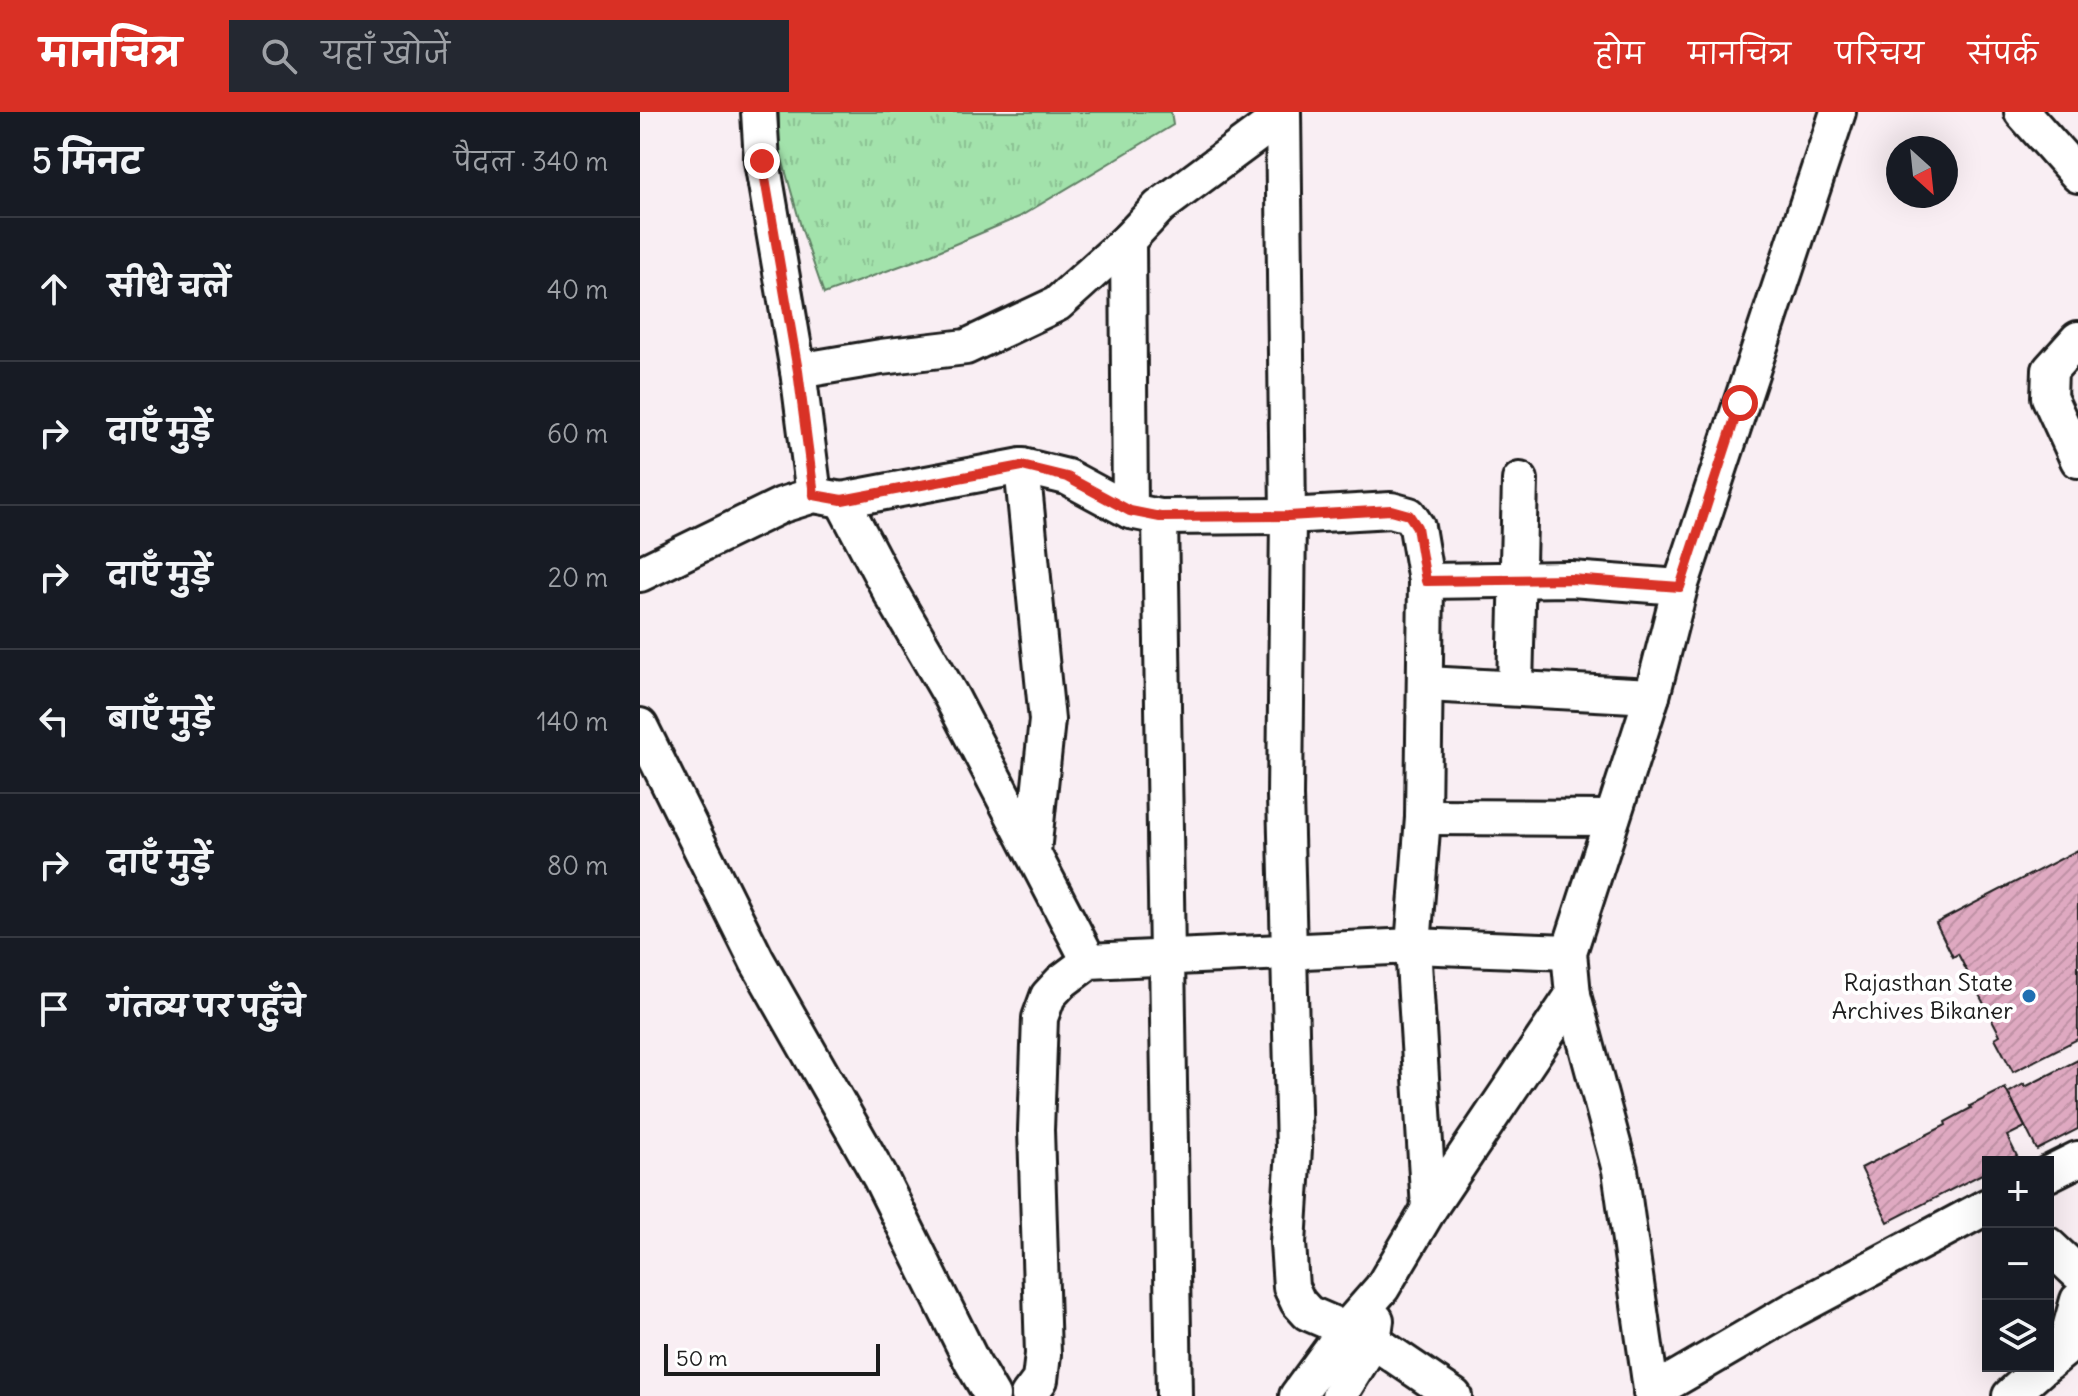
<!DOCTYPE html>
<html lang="hi">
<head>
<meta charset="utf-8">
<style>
	:root { --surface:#171b24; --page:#242831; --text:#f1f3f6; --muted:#9ea1a6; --line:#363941; --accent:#d93025 }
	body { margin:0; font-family:Delius,"Playpen Sans Deva",sans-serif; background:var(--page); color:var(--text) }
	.controls { position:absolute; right:24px; bottom:24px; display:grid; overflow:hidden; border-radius:0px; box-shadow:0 8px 32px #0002 }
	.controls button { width:72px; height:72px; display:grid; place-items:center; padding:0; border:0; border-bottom:2px solid var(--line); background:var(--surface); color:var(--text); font:40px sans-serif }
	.compass { position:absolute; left:1246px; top:24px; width:72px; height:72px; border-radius:50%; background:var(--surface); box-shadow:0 8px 32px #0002; rotate:153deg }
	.scale { position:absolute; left:24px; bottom:20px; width:216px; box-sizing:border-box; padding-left:8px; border:4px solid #1c1c1c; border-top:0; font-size:22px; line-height:28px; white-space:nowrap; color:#1c1c1c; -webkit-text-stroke:6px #fff; paint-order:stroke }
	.stop { position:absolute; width:24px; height:24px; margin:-18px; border:6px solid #d93025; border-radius:50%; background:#fff }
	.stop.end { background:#d93025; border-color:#fff; box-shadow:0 2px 8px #0008 }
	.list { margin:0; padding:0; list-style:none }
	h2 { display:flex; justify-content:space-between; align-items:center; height:104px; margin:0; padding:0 32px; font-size:34px }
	h2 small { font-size:26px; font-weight:400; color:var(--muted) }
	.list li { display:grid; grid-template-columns:52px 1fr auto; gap:24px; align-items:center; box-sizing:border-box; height:144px; padding:0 32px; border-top:2px solid var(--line) }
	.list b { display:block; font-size:30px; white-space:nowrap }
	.list em { font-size:26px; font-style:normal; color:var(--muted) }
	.icon { flex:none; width:44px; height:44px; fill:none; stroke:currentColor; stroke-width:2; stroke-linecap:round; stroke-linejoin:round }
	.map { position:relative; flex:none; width:1438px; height:1284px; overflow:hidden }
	header { display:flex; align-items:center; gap:48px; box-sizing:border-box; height:112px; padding:0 40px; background:var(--accent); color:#fff }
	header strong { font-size:38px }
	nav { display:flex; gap:44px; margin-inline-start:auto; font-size:28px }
	.search { width:560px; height:72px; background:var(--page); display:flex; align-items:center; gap:20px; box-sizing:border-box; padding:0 28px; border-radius:0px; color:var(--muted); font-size:30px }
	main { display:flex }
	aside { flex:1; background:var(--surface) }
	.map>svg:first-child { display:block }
	.grass { fill:url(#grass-tufts); stroke:#5f7f64; stroke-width:2 }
	.building { fill:url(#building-hatch); stroke:#1c1c1c; stroke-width:2 }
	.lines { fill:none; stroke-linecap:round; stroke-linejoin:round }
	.minor-casing { stroke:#1c1c1c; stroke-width:40 }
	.minor { stroke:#fff; stroke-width:34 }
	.route { stroke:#d93025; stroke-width:10 }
	.poi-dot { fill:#1f6fb2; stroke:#fff; stroke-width:3 }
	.labels { text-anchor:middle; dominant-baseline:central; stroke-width:8; stroke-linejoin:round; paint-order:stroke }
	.poi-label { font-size:24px; fill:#1c1c1c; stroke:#fff; text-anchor:end }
</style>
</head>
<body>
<header>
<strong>मानचित्र</strong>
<div class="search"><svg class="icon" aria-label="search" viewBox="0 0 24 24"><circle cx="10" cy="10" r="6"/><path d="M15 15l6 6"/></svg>यहाँ खोजें</div>
<nav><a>होम</a><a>मानचित्र</a><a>परिचय</a><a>संपर्क</a></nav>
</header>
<main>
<aside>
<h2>5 मिनट<small>पैदल · 340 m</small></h2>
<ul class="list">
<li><svg class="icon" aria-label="ahead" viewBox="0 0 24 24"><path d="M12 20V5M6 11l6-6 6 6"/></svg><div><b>सीधे चलें</b></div><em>40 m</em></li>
<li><svg class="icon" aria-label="right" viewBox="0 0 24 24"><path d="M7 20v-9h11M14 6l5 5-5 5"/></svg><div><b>दाएँ मुड़ें</b></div><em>60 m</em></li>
<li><svg class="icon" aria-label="right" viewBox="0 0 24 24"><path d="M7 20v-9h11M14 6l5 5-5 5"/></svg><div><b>दाएँ मुड़ें</b></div><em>20 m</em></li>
<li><svg class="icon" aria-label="left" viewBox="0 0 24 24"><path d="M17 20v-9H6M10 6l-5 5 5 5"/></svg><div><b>बाएँ मुड़ें</b></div><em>140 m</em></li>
<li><svg class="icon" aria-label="right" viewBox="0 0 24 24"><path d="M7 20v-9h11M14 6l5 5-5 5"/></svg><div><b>दाएँ मुड़ें</b></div><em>80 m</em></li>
<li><svg class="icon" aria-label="arrive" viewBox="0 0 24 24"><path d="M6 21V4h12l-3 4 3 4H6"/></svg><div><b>गंतव्य पर पहुँचे</b></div></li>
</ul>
</aside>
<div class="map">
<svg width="1438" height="1284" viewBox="0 0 1438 1284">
	<defs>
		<pattern id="grass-tufts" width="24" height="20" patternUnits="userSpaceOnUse" patternTransform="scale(2)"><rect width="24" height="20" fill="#a2e2ab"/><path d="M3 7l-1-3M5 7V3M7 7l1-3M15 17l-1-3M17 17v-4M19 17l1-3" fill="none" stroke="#8bc193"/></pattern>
		<pattern id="building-hatch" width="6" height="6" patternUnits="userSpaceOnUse" patternTransform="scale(2)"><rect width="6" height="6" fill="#dfa9c1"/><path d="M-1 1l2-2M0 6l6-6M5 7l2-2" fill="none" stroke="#bf91a5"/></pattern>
	</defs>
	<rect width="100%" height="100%" fill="#f9eef3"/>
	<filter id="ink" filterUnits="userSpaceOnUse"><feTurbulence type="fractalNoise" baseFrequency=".0125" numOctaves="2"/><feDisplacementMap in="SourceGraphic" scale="16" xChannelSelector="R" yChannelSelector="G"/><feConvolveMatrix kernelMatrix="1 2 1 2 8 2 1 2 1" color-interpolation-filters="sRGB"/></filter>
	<g filter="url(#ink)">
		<path class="grass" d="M139 0H531L533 13 379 105 282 146 184 182 162 118 139 36Z"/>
		<g class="building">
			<path d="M1438 738V927L1373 960 1355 926 1360 923 1318 842 1313 845 1296 811Z"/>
			<path d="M1438 948V1017L1397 1038 1368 981 1384 972 1385 975Z"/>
			<path d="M1365 976 1385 1015 1367 1024 1377 1044 1365 1050H1348V1059L1248 1110 1221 1056 1306 1013 1305 1010 1331 996 1330 994Z"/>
		</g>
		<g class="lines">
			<g class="minor-casing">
				<g id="minor">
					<path d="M119 0 122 49 158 259 241 245 326 235 417 192 488 128 519 95 643 3"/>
					<path d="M643 0 648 404 645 684 654 1037 648 1131 651 1175 658 1190 668 1201 733 1229 814 1284"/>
					<path d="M1382 0 1438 63"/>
					<path d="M488 128 490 399"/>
					<path d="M1438 227 1410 258 1409 285 1438 348"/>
					<path d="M158 259 174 383"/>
					<path d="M382 354 427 365 490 399 520 405 648 404 751 398 769 403 777 415 786 469 783 705 773 834 789 1097"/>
					<path d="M520 405 534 1284"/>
					<path d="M0 462 142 393 174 383 202 388"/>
					<path d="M786 469 931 467 1040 475"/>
					<path d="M786 572 1012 584"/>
					<path d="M875 576 880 368"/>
					<path d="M0 614 117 849 240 1065 332 1250 352 1284"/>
					<path d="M783 705 972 706"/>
					<path d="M393 740 407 608 382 354 202 388 250 479 311 584 449 849"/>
					<path d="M933 883 980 1058 1012 1284"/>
					<path d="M1408 1062 1438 1047"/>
					<path d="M1408 1133 1438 1161"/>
					<path d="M1408 1251 1424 1238 1438 1188"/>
					<path d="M1011 1281 1155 1197 1348 1094"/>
					<path d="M388 1284 400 1268 403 1242 396 1018 400 906 408 884 421 870 449 849 773 834 929 840"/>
					<path d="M657 1284 706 1217 742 1176 789 1097 933 883 929 840 1012 584 1040 475 1198 0"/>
					<path d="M699 1284 733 1229 736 1208"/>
					<path d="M1370 1284 1404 1254"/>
				</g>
			</g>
			<use href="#minor" class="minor"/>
		</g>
	</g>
	<g class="lines" filter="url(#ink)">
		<path class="route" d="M122 49 158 259 174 383 202 388 382 354 427 365 490 399 520 405 648 404 751 398 769 403 777 415 786 469 931 467 1040 475 1100 291"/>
	</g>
	<circle class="poi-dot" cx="1389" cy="884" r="8"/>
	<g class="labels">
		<g class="poi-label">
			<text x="1373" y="870">Rajasthan State<tspan x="1373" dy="28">Archives Bikaner</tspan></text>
		</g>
	</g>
</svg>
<div class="controls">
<button>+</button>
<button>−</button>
<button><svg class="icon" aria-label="layers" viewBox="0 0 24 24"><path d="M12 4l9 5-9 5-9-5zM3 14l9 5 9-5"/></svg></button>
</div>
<svg class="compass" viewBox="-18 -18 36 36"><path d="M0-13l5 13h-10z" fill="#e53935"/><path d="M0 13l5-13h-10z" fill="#9ea1a6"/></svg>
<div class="scale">50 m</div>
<div class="stop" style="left:1100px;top:291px"></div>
<div class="stop end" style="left:122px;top:49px"></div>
</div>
</main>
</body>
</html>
